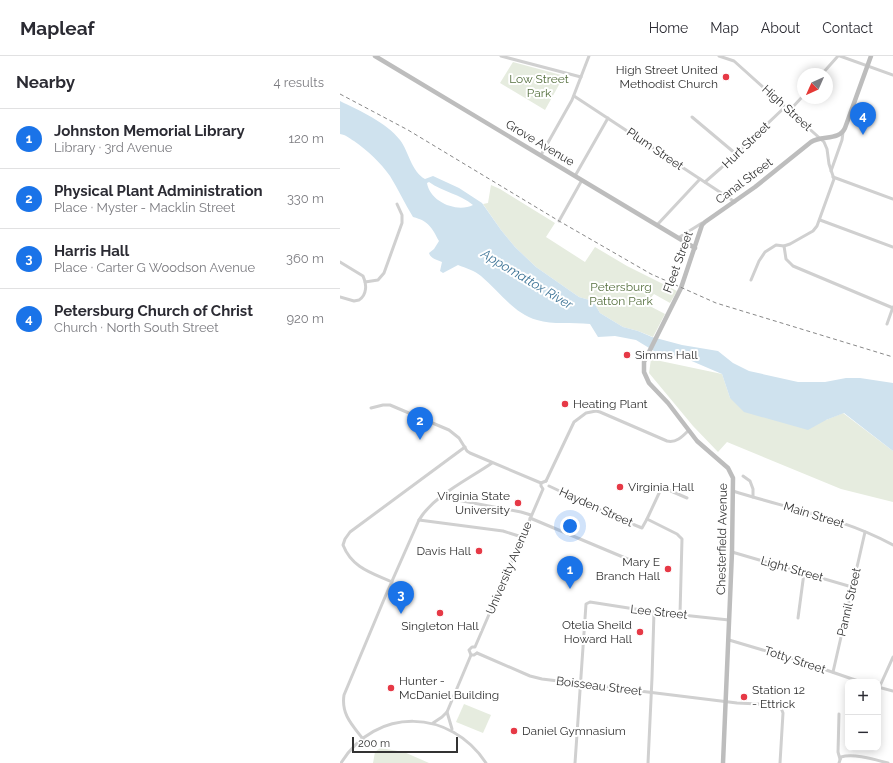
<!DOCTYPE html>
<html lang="en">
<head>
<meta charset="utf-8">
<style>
	:root { --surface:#fff; --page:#f2f2f3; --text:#2b2b33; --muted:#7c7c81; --line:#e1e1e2; --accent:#1a73e8 }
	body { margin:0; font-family:Raleway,sans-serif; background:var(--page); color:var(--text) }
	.controls { position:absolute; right:12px; bottom:12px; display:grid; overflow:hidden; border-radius:8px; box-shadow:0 2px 10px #0003 }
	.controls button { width:36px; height:36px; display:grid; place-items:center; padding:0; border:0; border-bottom:1px solid var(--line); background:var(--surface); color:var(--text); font:20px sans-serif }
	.compass { position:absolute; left:457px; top:12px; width:36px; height:36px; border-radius:50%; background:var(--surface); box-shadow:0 2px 10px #0003; rotate:225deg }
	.scale { position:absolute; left:12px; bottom:10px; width:106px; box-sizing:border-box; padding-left:4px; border:2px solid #333; border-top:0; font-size:11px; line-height:14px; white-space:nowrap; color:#333; -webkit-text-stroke:3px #fff; paint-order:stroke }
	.you { position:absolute; left:230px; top:470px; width:14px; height:14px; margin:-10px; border:3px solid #fff; border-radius:50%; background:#1a73e8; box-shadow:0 0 0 6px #1a73e833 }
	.badge { display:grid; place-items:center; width:26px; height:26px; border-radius:50%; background:var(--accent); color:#fff; font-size:13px; font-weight:700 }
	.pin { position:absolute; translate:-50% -33px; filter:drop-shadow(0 1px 2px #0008) }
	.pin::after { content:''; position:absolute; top:21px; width:14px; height:12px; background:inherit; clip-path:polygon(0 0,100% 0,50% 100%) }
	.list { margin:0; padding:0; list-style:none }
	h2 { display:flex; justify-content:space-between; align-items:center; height:52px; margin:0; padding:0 16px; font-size:17px }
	h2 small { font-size:13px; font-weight:400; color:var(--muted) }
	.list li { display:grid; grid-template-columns:26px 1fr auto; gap:12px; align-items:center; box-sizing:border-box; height:60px; padding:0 16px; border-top:1px solid var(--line) }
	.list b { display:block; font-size:15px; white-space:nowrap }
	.list p { margin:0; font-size:13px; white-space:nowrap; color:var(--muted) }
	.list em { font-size:13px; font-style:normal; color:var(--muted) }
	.map { position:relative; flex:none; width:553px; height:707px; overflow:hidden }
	header { display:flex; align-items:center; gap:24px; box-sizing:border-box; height:56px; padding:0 20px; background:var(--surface); border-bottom:1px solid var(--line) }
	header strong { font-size:19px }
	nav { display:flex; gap:22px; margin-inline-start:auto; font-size:14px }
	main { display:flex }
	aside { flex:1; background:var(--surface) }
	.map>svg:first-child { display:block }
	.green { fill:#e6ecdf }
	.water { fill:#cfe2ee; fill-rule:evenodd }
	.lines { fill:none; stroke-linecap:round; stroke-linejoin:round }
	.minor { stroke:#d0d0d0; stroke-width:3 }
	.secondary { stroke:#bdbdbd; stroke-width:4.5 }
	.rail { stroke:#888; stroke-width:1; stroke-dasharray:4 3; stroke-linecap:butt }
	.poi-dot { fill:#e63946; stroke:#fff; stroke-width:1.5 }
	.labels { text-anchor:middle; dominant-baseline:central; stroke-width:4; stroke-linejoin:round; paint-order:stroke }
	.poi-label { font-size:12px; fill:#333; stroke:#fff; text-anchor:start }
	.park-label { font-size:12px; fill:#56703f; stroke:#fff }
	.street-label { font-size:12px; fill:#333; stroke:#fff }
	.water-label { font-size:13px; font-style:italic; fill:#3f7597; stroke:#fff }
</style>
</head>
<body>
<header>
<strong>Mapleaf</strong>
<nav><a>Home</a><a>Map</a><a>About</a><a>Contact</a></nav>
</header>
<main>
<aside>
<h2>Nearby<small>4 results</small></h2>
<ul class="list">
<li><span class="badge">1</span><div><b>Johnston Memorial Library</b><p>Library · 3rd Avenue</p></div><em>120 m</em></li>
<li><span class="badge">2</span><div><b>Physical Plant Administration</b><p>Place · Myster - Macklin Street</p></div><em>330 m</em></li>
<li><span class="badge">3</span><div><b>Harris Hall</b><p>Place · Carter G Woodson Avenue</p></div><em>360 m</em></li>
<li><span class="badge">4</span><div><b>Petersburg Church of Christ</b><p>Church · North South Street</p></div><em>920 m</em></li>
</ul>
</aside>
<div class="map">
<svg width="553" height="707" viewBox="0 0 553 707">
	<rect width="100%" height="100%" fill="#fff"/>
	<g class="green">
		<path d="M173 6 221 19 218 27H220L205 54 160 27Z"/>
		<path d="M151 129 160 133 215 167 206 181 245 206 255 191 287 210 337 235 330 247 314 238 306 248 325 258 313 281 298 275 283 271 260 257 253 245 239 241 196 211 175 191 161 174 143 148 148 147Z"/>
		<path d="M311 303 382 318 390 342 486 364 503 357 553 395V446L501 433 387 386 378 396 353 370 309 317Z"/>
		<path d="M124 648 151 659 143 677 116 666Z"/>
		<path d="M40 692 64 696 89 707H33L35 696Z"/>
	</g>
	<path class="water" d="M0 45C20 55 46 66 60 84 69 96 71 115 85 123L93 120 119 132 142 147 161 174 175 191 196 211 239 241 253 245 260 257 283 271 298 275 312 281 342 289 378 295 393 307 409 315 458 326H485L506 322H520L553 327V395L504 357 486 364 468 374 404 356 390 342 382 318 340 300 319 298 296 284 275 280 258 281 250 268C232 266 213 269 197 264 173 257 159 235 141 220 135 215 126 212 118 209L103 217 100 215 102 206C97 204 90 202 89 197L94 193 99 185C92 172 89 165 73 161 65 148 58 133 50 120 40 106 28 95 14 85 9 82 6 79 0 78ZM89 126C103 136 120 138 133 149 117 157 90 146 87 127Z"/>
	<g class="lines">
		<g class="minor">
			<path d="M161 0 241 21"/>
			<path d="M379 0 394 5 484 86 487 93 489 108 494 123 477 170 473 175 450 188 444 190 436 189 425 196 419 205 411 224"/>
			<path d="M500 0 553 19"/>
			<path d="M482 18 498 0"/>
			<path d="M234 40 395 146"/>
			<path d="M450 54 463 40"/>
			<path d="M352 61 396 98"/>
			<path d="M201 99 232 44 249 0"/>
			<path d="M491 115 502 84 503 76"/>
			<path d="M235 120 268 62"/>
			<path d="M493 121 553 143"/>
			<path d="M365 126 381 112 446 50"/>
			<path d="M480 164 553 191"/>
			<path d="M219 165 242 124"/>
			<path d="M317 169 360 123"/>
			<path d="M338 182 362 167"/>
			<path d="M444 190 446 203 453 210 553 252"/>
			<path d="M0 206 23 220C27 228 27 239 19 244L14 245 0 241"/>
			<path d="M25 226 38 224 44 217 62 167V159L57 148"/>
			<path d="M547 268 553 251"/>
			<path d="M31 352 43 349H50L109 374 119 382 127 395 130 397 201 427"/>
			<path d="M403 420 410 425 413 433V441"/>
			<path d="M206 425 234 366 246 357 256 355 260 356 327 385C336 387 342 381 348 375"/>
			<path d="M209 430 273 460 302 472 307 463 321 433 324 432 347 442"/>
			<path d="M393 435C446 452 504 462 553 489"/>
			<path d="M104 439 112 443 181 456 191 459"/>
			<path d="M190 462 290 504"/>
			<path d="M307 463 337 478 342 483 340 558"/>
			<path d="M79 464 163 475 182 481"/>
			<path d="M392 496 512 531"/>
			<path d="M52 526C32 517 12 512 3 489L5 483 10 476 125 391"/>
			<path d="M458 562 464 517"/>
			<path d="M389 584 460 605 521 626"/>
			<path d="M137 597 190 620 202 623 397 647 438 649 441 652 443 657 440 707"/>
			<path d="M131 599 129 594 132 591H135L203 433 201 430V427L206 425"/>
			<path d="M493 616 525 476"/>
			<path d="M538 631 553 635"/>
			<path d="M539 632 553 601"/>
			<path d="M107 656 112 673"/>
			<path d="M499 658 498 696 500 703"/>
			<path d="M93 667 102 661 107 656 131 599H134L137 597"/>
			<path d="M23 683C12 669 1 658 4 639L45 541 79 464C93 440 129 423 152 407"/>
			<path d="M1 707C36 650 111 653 146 707"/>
			<path d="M235 707 246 548 250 546 314 556 389 564"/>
			<path d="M308 707 312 622 314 556"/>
			<path d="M499 707 501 701C514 697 536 704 548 707"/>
		</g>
		<g class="secondary">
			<path d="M35 0 355 192"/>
			<path d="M383 707 392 496 393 422 388 412 357 385 328 347 309 327 304 316V306L341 232 362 169 365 166 415 131 471 86C482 79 499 85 505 72L531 0"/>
		</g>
		<path class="rail" d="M0 38 68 74 219 165 311 218 376 247 553 301"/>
	</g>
	<g class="poi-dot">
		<circle cx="386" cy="21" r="4"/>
		<circle cx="287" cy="299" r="4"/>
		<circle cx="225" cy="348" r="4"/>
		<circle cx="280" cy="431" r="4"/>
		<circle cx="178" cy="447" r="4"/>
		<circle cx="139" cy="495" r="4"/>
		<circle cx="328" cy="513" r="4"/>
		<circle cx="100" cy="557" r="4"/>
		<circle cx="300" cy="576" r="4"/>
		<circle cx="51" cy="632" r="4"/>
		<circle cx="404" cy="641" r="4"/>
		<circle cx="174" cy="675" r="4"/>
	</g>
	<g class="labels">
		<g class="poi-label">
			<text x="378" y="14" text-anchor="end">High Street United<tspan x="378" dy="14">Methodist Church</tspan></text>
			<text x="295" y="299">Simms Hall</text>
			<text x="233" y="348">Heating Plant</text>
			<text x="288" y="431">Virginia Hall</text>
			<text x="170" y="440" text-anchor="end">Virginia State<tspan x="170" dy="14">University</tspan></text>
			<text x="131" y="495" text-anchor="end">Davis Hall</text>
			<text x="320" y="506" text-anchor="end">Mary E<tspan x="320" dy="14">Branch Hall</tspan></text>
			<text x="292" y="569" text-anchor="end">Otelia Sheild<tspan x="292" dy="14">Howard Hall</tspan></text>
			<text x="100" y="570" text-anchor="middle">Singleton Hall</text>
			<text x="59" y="625">Hunter -<tspan x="59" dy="14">McDaniel Building</tspan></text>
			<text x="412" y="634">Station 12<tspan x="412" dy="14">- Ettrick</tspan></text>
			<text x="182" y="675">Daniel Gymnasium</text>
		</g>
		<g class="park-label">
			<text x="199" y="23">Low Street<tspan x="199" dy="14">Park</tspan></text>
			<text x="281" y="231">Petersburg<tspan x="281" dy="14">Patton Park</tspan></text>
		</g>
		<g class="street-label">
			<text transform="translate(447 52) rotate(42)">High Street</text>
			<text transform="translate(200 87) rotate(31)">Grove Avenue</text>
			<text transform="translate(406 89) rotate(-44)">Hurt Street</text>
			<text transform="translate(315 93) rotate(34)">Plum Street</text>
			<text transform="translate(404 125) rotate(-37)">Canal Street</text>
			<text transform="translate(338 206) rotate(-70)">Fleet Street</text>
			<text transform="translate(256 451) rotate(24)">Hayden Street</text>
			<text transform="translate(474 459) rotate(17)">Main Street</text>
			<text transform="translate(382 483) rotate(-89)">Chesterfield Avenue</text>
			<text transform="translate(169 512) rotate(-67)">University Avenue</text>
			<text transform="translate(452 513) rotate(16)">Light Street</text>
			<text transform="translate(509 546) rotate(-77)">Pannil Street</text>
			<text transform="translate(319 556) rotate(6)">Lee Street</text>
			<text transform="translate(455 604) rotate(18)">Totty Street</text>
			<text transform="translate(259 630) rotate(7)">Boisseau Street</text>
		</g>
		<g class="water-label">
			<text transform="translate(187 223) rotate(31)">Appomattox River</text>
		</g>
	</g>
</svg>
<div class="controls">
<button>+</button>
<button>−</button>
</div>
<svg class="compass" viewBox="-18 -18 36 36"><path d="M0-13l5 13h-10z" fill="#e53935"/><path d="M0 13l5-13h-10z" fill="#7c7c81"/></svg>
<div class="scale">200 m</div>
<div class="you"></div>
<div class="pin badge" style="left:230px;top:533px">1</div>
<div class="pin badge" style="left:80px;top:384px">2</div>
<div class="pin badge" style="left:61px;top:558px">3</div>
<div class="pin badge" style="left:523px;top:79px">4</div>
</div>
</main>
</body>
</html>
